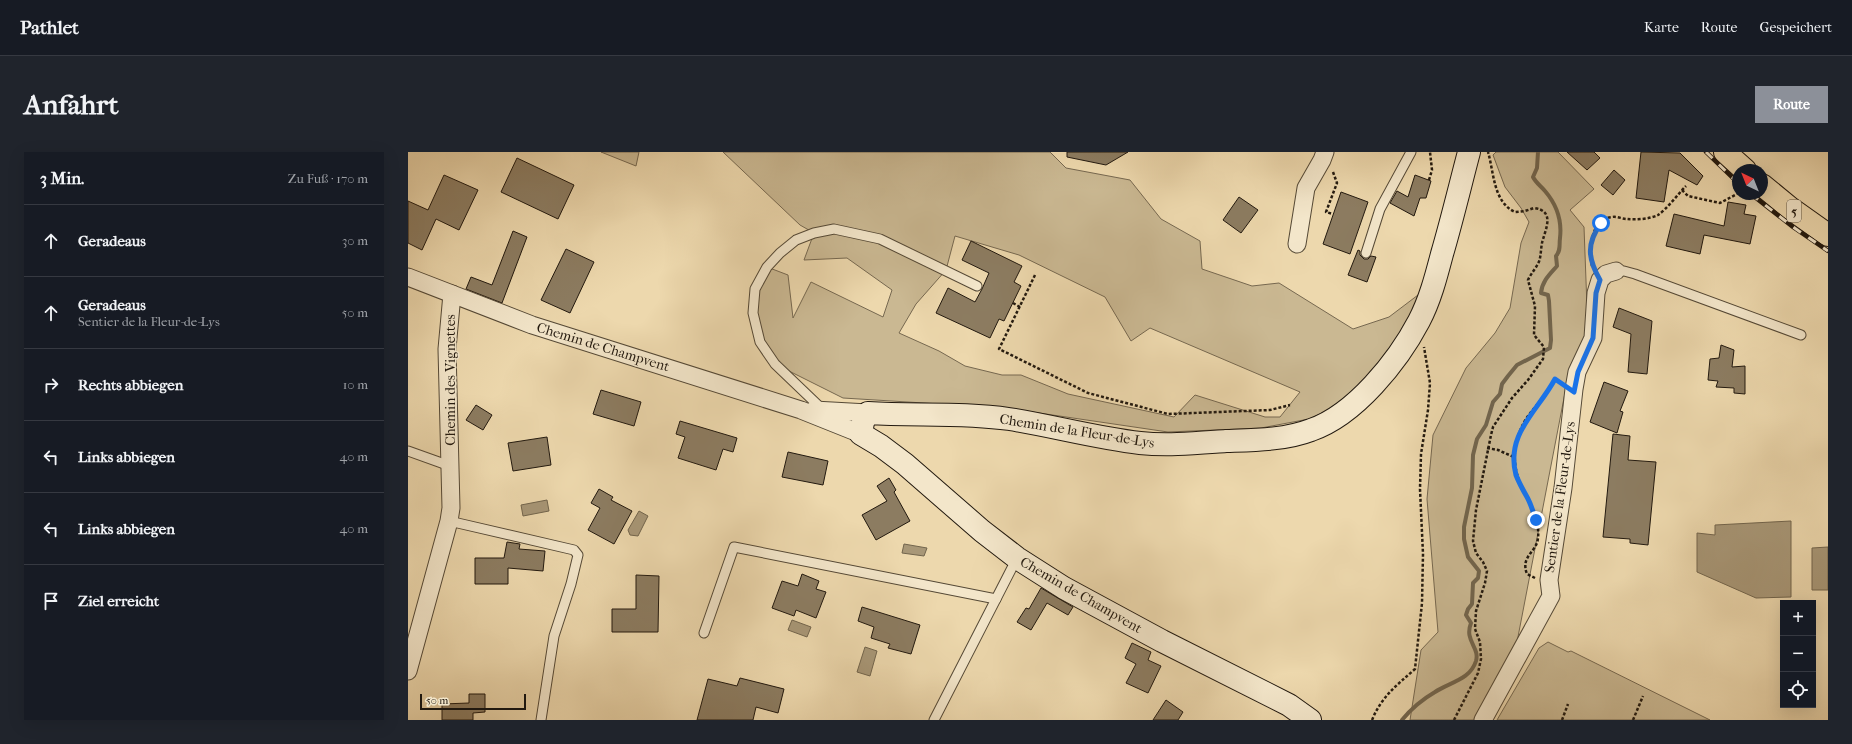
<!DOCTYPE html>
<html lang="de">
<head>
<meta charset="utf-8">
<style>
	:root { --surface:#171b24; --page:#20242c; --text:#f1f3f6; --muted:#9ea1a6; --line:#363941; --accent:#8c9099 }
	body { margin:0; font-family:"IM FELL French Canon",serif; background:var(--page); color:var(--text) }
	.controls { position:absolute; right:12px; bottom:12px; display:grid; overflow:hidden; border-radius:0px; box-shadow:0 4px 16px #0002 }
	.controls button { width:36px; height:36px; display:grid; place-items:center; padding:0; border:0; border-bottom:1px solid var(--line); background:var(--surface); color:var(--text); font:20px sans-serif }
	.compass { position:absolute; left:1324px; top:12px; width:36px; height:36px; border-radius:50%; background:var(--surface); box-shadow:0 4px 16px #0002; rotate:317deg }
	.scale { position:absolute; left:12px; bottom:10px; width:106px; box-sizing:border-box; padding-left:4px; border:2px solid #22190f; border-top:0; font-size:11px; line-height:14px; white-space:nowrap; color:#22190f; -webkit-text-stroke:3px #f3e6ca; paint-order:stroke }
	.stop { position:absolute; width:12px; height:12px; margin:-9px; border:3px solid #1a73e8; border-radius:50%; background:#fff }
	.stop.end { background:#1a73e8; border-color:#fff; box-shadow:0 1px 4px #0008 }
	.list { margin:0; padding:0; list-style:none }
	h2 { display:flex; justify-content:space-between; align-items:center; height:52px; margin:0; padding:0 16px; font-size:17px }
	h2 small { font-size:13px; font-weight:400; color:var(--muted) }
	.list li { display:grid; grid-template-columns:26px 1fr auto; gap:12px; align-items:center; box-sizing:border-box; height:72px; padding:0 16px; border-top:1px solid var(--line) }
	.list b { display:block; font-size:15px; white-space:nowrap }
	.list p { margin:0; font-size:13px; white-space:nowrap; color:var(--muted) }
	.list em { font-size:13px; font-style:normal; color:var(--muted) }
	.icon { flex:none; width:22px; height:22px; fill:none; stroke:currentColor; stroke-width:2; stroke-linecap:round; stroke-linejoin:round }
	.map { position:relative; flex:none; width:1420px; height:568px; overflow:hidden; border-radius:0px }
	header { display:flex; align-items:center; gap:24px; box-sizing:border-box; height:56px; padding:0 20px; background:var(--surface); border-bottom:1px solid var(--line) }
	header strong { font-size:19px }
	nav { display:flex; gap:22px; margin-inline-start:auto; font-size:14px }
	.intro { display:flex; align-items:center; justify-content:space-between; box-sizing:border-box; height:96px; padding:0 24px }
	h1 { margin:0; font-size:28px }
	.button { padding:10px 18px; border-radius:0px; background:var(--accent); color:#fff; font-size:14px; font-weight:700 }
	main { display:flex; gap:24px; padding:0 24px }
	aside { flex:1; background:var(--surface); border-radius:0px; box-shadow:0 4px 16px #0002 }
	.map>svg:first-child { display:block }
	.green { fill:#cab892; stroke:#766850; fill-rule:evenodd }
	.water { fill:#a89777; stroke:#72654d }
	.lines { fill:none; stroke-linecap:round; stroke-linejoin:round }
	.stream { stroke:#72654d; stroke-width:4 }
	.building { fill:#8c7c61; stroke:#22190f }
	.lane-casing { stroke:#554936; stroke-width:11 }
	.street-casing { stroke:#554936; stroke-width:19 }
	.secondary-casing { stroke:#22190f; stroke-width:24 }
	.primary-casing { stroke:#22190f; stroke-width:24 }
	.path { stroke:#22190f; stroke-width:2.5; stroke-dasharray:3 2; stroke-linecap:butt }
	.lane { stroke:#f3e6ca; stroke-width:9 }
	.street { stroke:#f3e6ca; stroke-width:17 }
	.secondary { stroke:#f3e6ca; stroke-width:22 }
	.primary { stroke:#edd8ad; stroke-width:22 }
	.rail-casing { stroke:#22190f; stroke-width:4.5 }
	.rail { stroke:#f3e6ca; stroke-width:3; stroke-dasharray:9; stroke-linecap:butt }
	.route { stroke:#1a73e8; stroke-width:5 }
	.labels { text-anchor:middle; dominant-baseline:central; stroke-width:3; stroke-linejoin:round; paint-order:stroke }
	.shield { fill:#f3e6ca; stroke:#615647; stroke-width:1 }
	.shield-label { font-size:13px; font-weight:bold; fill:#22190f }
	.street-label { font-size:14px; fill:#22190f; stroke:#f3e6ca }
</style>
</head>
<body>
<header>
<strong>Pathlet</strong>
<nav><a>Karte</a><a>Route</a><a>Gespeichert</a></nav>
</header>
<div class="intro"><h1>Anfahrt</h1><a class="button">Route</a></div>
<main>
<aside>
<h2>3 Min.<small>Zu Fuß · 170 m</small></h2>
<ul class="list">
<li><svg class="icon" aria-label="ahead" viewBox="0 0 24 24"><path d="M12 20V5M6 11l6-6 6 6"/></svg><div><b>Geradeaus</b></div><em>30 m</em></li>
<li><svg class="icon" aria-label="ahead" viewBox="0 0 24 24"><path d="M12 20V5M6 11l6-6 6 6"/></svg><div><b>Geradeaus</b><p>Sentier de la Fleur-de-Lys</p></div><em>50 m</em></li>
<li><svg class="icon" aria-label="right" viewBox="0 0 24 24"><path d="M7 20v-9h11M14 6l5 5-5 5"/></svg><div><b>Rechts abbiegen</b></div><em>10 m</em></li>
<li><svg class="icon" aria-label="left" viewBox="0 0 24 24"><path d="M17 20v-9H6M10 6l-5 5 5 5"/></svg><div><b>Links abbiegen</b></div><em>40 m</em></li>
<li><svg class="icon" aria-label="left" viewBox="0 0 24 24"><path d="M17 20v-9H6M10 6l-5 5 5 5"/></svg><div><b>Links abbiegen</b></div><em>40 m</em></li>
<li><svg class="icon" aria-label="arrive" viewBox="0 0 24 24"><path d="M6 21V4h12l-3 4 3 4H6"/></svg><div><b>Ziel erreicht</b></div></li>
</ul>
</aside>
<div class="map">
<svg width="1420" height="568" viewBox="0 0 1420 568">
	<rect width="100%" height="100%" fill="#edd8ad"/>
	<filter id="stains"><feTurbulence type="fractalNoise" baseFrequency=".005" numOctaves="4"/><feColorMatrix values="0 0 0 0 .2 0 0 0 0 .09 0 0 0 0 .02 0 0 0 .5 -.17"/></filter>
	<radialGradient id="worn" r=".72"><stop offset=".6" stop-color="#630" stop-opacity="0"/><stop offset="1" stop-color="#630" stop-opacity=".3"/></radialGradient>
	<g class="green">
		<path d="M193 0H231L228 14Z"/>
		<path d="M315 0H642L658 16 722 28 753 67 792 89 794 117 844 134 871 131 945 177 981 165 1010 143 997 185 938 250 901 267 853 276 760 280 597 256 435 246 367 212 352 190 345 161 347 137 359 115 380 123 385 166 403 130 475 165 484 138 439 106 396 108 406 81 392 73ZM547 84 611 103 697 145 723 189 742 176 892 240 872 265H857L787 243 766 265 660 242 613 223H594L557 214 531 199 491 181 508 152 538 118Z"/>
		<path d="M1088 0H1150L1186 37 1162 58 1176 75 1180 182 1161 220 1109 490 1066 568H1002L1013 498 1030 480 1019 347 1025 283 1058 216 1087 181 1102 156 1113 91 1121 70 1113 56 1097 35 1085 3Z"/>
		<path d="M1140 490 1160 500 1163 499 1302 568H1089L1131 496Z"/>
	</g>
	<g class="water">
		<path d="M139 348 141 359 115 364 113 353Z"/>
		<path d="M231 359 240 364 230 384 222 383 220 378Z"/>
		<path d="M1383 369V445L1348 446 1289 420V381L1307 383V373Z"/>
		<path d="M496 392 519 396 516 404 494 401Z"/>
		<path d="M1420 395V438H1404V396Z"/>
		<path d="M384 468 403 475 399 485 380 478Z"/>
		<path d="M457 495 469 499 462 524 449 520Z"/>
	</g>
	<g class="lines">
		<path class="stream" d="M994 568C1003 557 1015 547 1027 540 1042 530 1062 528 1068 509 1072 495 1056 489 1063 471L1058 463 1060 457 1064 452 1065 431 1070 426 1071 419 1060 405 1056 387V375L1064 336 1065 303 1069 287 1078 273 1085 250 1092 242 1094 232 1100 224 1109 213 1142 196 1143 188 1141 149 1140 143 1133 141C1134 129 1142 122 1149 114L1148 104C1153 98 1151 94 1152 86 1154 69 1149 53 1137 39 1133 34 1128 31 1125 25L1129 16 1130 0"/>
	</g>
	<g class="building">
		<path d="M659 0H720L698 13 659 5Z"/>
		<path d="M1159 0H1186L1192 6 1179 18Z"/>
		<path d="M1233 0 1272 1 1295 24 1289 33 1261 18 1256 50 1228 46Z"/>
		<path d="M109 6 166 33 150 67 93 40Z"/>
		<path d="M1206 18 1217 28 1205 43 1193 33Z"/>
		<path d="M36 23 70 38 51 78 28 67 14 98 0 91V49L20 58Z"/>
		<path d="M1007 23 1023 29 1018 46H1012L1006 64 982 51 989 39 1000 45Z"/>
		<path d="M933 40 960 50 942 102 915 92Z"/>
		<path d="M831 45 850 58 833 81 815 68Z"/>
		<path d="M1320 50 1338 53 1336 62 1348 64 1342 92 1296 83 1292 102 1258 94 1266 62 1316 74Z"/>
		<path d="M105 79 119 85 94 151 58 137 63 125 84 133Z"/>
		<path d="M563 89 614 114 606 130 613 134 596 169 591 167 582 186 528 161 540 136 567 150 574 137 581 121 554 108Z"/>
		<path d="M158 97 186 110 162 161 133 148Z"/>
		<path d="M950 98 952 99V103L956 107H960L963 104 968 105 959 130 940 123Z"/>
		<path d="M1211 156 1244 169 1239 222 1220 220 1223 182 1205 175Z"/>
		<path d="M1313 193 1326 198 1324 215 1337 214V242L1326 241V236L1308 235 1310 229 1300 228 1302 207 1311 206Z"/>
		<path d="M1196 230 1220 239 1212 259 1215 260 1209 281 1182 270Z"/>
		<path d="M193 238 233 250 226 274 185 262Z"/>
		<path d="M68 253 84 263 75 278 58 268Z"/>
		<path d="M272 269 329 286 325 300 315 297 308 318 270 306 277 285 268 282Z"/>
		<path d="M1205 282 1222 284 1220 308 1248 310 1240 393 1222 391V387L1195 385Z"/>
		<path d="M139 285 143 313 105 319 100 291Z"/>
		<path d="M380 300 420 309 415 333 374 325Z"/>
		<path d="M481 326 488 338 486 340 502 369 468 388 454 363 479 349 469 334Z"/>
		<path d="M191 337 205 345 203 348 224 359 206 392 180 378 192 356 183 351Z"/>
		<path d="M99 390 112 392 111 397 137 399 135 419 100 416V432H67V406H96Z"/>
		<path d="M394 422 411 429 408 437 418 440 408 466 388 458 386 464 364 456 374 429 390 434Z"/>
		<path d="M228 423 251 424 250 480H204V457H228Z"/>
		<path d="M633 436 665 455 660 463 639 451 623 478 609 470 618 456 621 457Z"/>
		<path d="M454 455 512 473 503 502 480 496 482 492 463 486 466 475 450 469Z"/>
		<path d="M724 491 743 500 740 508 753 514 740 541 718 531 728 512 717 506Z"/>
		<path d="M332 526 376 537 370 561 348 555 345 568H289L300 527 329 534Z"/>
		<path d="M61 542H77V560L65 561V568H34V552L61 551Z"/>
		<path d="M758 548 775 560 770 568H745Z"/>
	</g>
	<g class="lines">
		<g class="lane-casing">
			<g id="lane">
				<path d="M958 101 972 57 1003 0"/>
				<path d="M1208 119H1216L1227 122 1393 183"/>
				<path d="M414 257 367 212 352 190 345 161 347 137 359 115 372 101 388 88 406 81 426 77 472 87 569 134"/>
				<path d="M0 299 42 314"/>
				<path d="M41 369 166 398 170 403 163 432 146 484 133 568"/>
				<path d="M296 481 326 395 588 447"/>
				<path d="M526 568 609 406"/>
			</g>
		</g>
		<g class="street-casing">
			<g id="street">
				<path d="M889 92 898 36 914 8 917 0"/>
				<path d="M0 125 124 173 393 258 453 282"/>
				<path d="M406 258 460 261"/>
				<path d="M0 519 41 369 43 356 39 197 44 142"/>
				<path d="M1075 568 1143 444 1141 428 1155 336 1166 237 1169 220 1185 186 1188 141 1192 128 1198 122 1208 119"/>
			</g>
		</g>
		<g class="secondary-casing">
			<path id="secondary" d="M902 568 881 553 754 489 656 436 609 406 574 379 497 312 473 294 453 282 455 270 460 261C507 264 555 260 601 267 645 274 688 286 732 291 760 294 790 291 818 289 846 288 877 288 903 278 947 263 990 209 1011 169 1022 148 1028 125 1034 102 1044 68 1052 34 1061 0"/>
		</g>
		<g class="primary-casing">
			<g id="primary">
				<path d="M1317 0 1337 18"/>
				<path d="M1354 33 1382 56 1420 83"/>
			</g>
		</g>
		<g class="path">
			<path d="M925 20 929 31 918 60 925 62"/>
			<path d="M1021 28 1024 18 1022 0"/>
			<path d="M1274 38 1280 44 1312 51 1329 42"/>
			<path d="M1184 114C1181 98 1182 67 1204 65 1209 64 1214 67 1219 67 1228 68 1242 67 1250 63 1259 57 1270 42 1278 34"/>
			<path d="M627 123 591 197 680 241 760 262 862 258 882 253"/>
			<path d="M605 151 612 155"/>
			<path d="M1079 296 1090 298 1106 305"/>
			<path d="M1127 426 1119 422C1112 404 1129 400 1130 386 1132 369 1122 351 1115 337 1102 313 1105 286 1120 264 1129 252 1140 241 1147 227L1151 230"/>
			<path d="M964 568C974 544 988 534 1007 517L1014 451 1015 402 1012 337 1013 302 1020 258 1022 231 1016 195"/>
			<path d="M1046 568 1070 521 1073 507 1072 490 1067 477 1068 459 1077 431 1079 419 1075 410 1068 401 1065 389 1068 358 1083 283 1085 275 1104 246 1120 228 1135 207 1136 195 1126 183 1127 154 1120 128C1123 121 1131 113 1132 106 1133 101 1133 96 1134 91 1137 78 1148 59 1126 56L1117 59 1107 60C1085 50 1086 20 1080 0"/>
			<path d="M1154 568 1160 552"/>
			<path d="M1225 568 1235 544"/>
		</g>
		<use href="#lane" class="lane"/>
		<use href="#street" class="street"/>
		<use href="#secondary" class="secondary"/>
		<use href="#primary" class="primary"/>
		<g class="rail-casing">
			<g id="rail">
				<path d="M1298 0 1330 31"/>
				<path d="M1343 42 1385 75 1420 99"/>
			</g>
		</g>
		<use href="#rail" class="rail"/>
	</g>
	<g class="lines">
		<path class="route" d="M1128 368C1125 360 1123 352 1119 345 1115 338 1111 331 1108 323 1097 282 1130 259 1147 227L1166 240 1170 220 1185 186 1188 141 1192 128C1180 107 1178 92 1193 71"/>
	</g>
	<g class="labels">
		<rect class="shield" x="1379" y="48" width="14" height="22" rx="3"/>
		<g class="shield-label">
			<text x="1386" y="59">5</text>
		</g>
		<g class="street-label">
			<text transform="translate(195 195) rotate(17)">Chemin de Champvent</text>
			<text transform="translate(42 228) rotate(-90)">Chemin des Vignettes</text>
			<text transform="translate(669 279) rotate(9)">Chemin de la Fleur-de-Lys</text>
			<text transform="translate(1152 345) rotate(-82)">Sentier de la Fleur-de-Lys</text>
			<text transform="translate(673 443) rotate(30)">Chemin de Champvent</text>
		</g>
	</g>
	<rect width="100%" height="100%" filter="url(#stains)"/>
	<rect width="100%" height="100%" fill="url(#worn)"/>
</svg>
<div class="controls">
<button>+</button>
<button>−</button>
<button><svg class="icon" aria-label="locate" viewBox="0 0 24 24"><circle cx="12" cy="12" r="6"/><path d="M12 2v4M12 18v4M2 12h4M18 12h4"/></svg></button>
</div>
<svg class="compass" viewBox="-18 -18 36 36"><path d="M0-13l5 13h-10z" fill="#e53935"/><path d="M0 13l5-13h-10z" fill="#9ea1a6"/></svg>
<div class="scale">50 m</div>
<div class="stop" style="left:1193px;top:71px"></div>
<div class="stop end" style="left:1128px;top:368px"></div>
</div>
</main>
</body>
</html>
